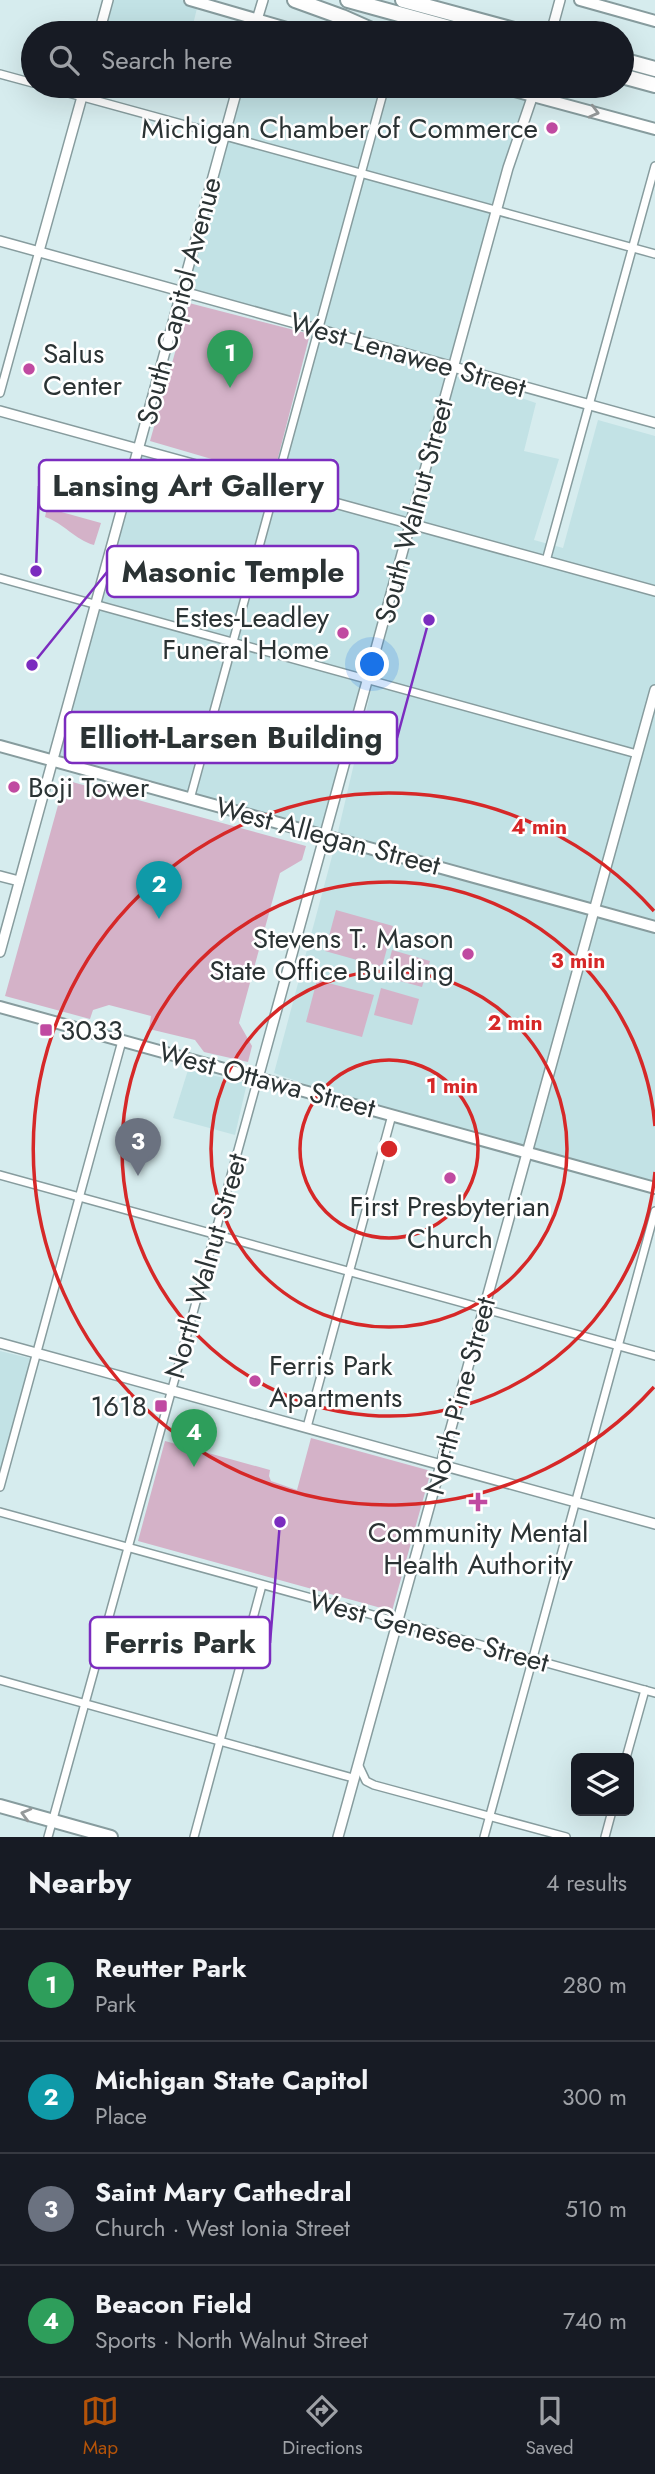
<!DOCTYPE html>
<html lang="en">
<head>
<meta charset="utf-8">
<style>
	:root { --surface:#171b24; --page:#242831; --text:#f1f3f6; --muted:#9ea1a6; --line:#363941; --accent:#b45309 }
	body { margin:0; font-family:Jost,sans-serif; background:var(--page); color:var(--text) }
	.controls { position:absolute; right:21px; bottom:21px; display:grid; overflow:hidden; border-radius:10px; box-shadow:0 7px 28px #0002 }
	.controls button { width:63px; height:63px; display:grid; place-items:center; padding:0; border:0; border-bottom:2px solid var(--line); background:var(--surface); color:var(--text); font:35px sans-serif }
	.you { position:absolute; left:373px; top:665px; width:24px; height:24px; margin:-18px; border:5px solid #fff; border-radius:50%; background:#1a73e8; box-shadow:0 0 0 10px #1a73e833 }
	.badge { display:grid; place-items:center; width:46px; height:46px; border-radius:50%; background:var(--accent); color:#fff; font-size:23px; font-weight:700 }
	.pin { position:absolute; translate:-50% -58px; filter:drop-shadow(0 2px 4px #0008) }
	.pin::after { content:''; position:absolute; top:37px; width:24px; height:21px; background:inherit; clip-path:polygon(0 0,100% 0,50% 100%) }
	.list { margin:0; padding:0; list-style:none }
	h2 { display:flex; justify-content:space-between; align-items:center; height:91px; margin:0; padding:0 28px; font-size:30px }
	h2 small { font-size:23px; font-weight:400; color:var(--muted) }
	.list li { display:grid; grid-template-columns:46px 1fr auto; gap:21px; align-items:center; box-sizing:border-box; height:112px; padding:0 28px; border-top:2px solid var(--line) }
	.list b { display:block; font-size:26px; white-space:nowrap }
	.list p { margin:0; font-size:23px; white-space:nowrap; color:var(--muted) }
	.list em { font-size:23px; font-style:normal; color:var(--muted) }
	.icon { flex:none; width:38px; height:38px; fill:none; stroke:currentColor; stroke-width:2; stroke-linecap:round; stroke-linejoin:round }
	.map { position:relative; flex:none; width:655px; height:1837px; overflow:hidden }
	.search { position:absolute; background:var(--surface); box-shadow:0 7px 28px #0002; left:21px; right:21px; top:21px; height:77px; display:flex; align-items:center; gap:18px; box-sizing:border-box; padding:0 24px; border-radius:38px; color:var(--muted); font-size:26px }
	.sheet { height:539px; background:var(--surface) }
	nav { display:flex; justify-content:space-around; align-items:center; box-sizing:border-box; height:98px; border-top:2px solid var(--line); background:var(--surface); font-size:19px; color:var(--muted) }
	nav a { display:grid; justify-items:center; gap:4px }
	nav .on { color:var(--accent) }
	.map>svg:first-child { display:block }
	.built { fill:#c2e2e5 }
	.green { fill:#d4b2c8 }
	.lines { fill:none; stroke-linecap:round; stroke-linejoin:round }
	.minor-casing { stroke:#879c9e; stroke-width:10 }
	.tertiary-casing { stroke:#879c9e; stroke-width:12 }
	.secondary-casing { stroke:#879c9e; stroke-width:14 }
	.primary-casing { stroke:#879c9e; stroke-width:16 }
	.motorway-casing { stroke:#879c9e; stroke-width:18 }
	.minor { stroke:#fff; stroke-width:7 }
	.tertiary { stroke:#fff; stroke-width:9 }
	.secondary { stroke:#fff; stroke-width:10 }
	.primary { stroke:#fff; stroke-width:12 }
	.motorway { stroke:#fff; stroke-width:14 }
	.oneway { stroke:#95999a }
	.ring { fill:none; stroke:#d62828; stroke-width:3.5 }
	.poi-dot { fill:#c04aa1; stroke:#fff; stroke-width:2.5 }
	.labels { text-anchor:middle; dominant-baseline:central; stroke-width:5; stroke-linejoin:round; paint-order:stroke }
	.poi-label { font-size:28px; fill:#2b3334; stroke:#fff; text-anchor:end }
	.street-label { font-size:28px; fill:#2b3334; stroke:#fff }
	.centre { fill:#d62828; stroke:#fff; stroke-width:3.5 }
	.ring-label { font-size:21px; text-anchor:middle; font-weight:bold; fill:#d62828; stroke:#fff; stroke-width:5; stroke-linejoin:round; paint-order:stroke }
	.leader { fill:none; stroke:#7b2cbf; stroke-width:2.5 }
	.callout-dot { fill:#7b2cbf; stroke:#fff; stroke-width:2.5 }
	.callout { fill:#fff; stroke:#7b2cbf; stroke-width:2.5 }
	.callout-label { font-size:30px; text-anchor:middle; font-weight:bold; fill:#2b3334 }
</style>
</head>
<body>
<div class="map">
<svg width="655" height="1837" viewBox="0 0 655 1837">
	<rect width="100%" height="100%" fill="#d6ecee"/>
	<g class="built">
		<path d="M113 0H181L198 4 191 33H103Z"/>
		<path d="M239 86H498L532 95 453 367 337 336 536 403 524 451 559 459 534 540 563 548 598 420 655 436V1187L392 1115 274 1073 334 849 404 550 325 836 51 760 140 449 276 486 318 330 182 292Z"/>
		<path d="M188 1070 247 1083 235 1135 173 1118Z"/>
		<path d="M0 1351 33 1359 0 1474Z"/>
	</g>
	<g class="green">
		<path d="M189 303 310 334 273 477 150 441Z"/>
		<path d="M47 508 101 523 94 545C75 540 64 523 45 517Z"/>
		<path d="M65 780 306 846 302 860 280 873 239 1023 252 1046 248 1062 204 1052 195 1040 149 1029 151 1016 109 1005 93 1010 90 1019 5 996Z"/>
		<path d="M336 910 393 926 382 967 325 951Z"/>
		<path d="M392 950 430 961 422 987 385 977Z"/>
		<path d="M317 980 374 995 362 1037 306 1022Z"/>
		<path d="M381 988 419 999 412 1025 374 1015Z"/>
		<path d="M311 1438 431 1471 392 1611 138 1541 165 1441 270 1470 269 1476 271 1481 297 1490Z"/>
	</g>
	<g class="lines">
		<g class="minor-casing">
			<g id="minor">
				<path d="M0 74 33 83"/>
				<path d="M43 86 655 254"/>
				<path d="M0 393 39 251"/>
				<path d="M546 561 655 166"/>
				<path d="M0 578 637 754"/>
				<path d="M190 799 385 86"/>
				<path d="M0 1175 655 1356"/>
				<path d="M307 1427 392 1115"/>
				<path d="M0 1487 122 1041"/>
				<path d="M0 1512 655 1693"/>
				<path d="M0 1680 353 1778"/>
				<path d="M626 1758 645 1690"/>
				<path d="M358 1764 366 1781 374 1785 566 1837"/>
				<path d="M48 1837 258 1078"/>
				<path d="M194 1837 262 1585"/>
				<path d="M484 1837 655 1211"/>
				<path d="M605 1837 612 1811"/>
			</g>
		</g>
		<g class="tertiary-casing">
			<g id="tertiary">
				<path d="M99 33 108 0"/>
				<path d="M253 33 263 0"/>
				<path d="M551 33 560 0"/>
				<path d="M0 241 655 423"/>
				<path d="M39 251 85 86"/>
				<path d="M0 411 655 591"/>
				<path d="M0 876 19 881"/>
				<path d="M0 952 238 86"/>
				<path d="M258 1078 508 168 536 86"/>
				<path d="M0 1343 655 1524"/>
				<path d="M338 1837 655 690"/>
			</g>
		</g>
		<g class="secondary-casing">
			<g id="secondary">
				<path d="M190 0 304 33"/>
				<path d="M580 0 655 21"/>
				<path d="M496 86 655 129"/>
				<path d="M0 746 655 927"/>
				<path d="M0 1007 655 1188"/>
			</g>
		</g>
		<g class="primary-casing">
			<path id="primary" d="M0 1806 111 1837"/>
		</g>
		<g class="motorway-casing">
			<g id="motorway">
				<path d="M295 0 342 17 378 33"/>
				<path d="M348 0 468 33"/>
				<path d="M403 0 525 33"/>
				<path d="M622 60 655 69"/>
				<path d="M622 76 655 85"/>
				<path d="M498 86 503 88"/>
			</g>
		</g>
		<use href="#minor" class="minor"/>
		<use href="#tertiary" class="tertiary"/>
		<use href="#secondary" class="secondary"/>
		<use href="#primary" class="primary"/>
		<use href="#motorway" class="motorway"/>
	</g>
	<defs><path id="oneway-chevron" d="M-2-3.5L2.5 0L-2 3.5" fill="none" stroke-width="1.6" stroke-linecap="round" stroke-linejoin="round" transform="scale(1.75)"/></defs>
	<g class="oneway">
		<use href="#oneway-chevron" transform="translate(594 112) rotate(15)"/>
		<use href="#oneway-chevron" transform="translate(26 1814) rotate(-165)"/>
	</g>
	<g class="ring">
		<circle cx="389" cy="1149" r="89"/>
		<circle cx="389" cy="1149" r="178"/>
		<path d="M655 1172A267 267 0 1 1 655 1126"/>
		<path d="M654 1387A356 356 0 1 1 654 911"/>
	</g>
	<g class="poi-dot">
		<circle cx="552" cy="128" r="7"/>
		<circle cx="29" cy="369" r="7"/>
		<circle cx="343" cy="633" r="7"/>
		<circle cx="14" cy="787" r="7"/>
		<circle cx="468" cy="954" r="7"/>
		<rect x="39" y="1023" width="14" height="14" rx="3.5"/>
		<circle cx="450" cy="1178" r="7"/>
		<circle cx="255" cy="1381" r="7"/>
		<rect x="154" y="1399" width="14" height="14" rx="3.5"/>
		<path d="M474.5 1491.5h7v7h7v7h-7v7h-7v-7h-7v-7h7z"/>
	</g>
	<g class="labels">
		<g class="poi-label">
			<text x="538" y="128">Michigan Chamber of Commerce</text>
			<text x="43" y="353" text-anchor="start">Salus<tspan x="43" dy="32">Center</tspan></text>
			<text x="329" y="617">Estes-Leadley<tspan x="329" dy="32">Funeral Home</tspan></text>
			<text x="28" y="787" text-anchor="start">Boji Tower</text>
			<text x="454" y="938">Stevens T. Mason<tspan x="454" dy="32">State Office Building</tspan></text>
			<text x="60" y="1030" text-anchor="start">3033</text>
			<text x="450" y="1206" text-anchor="middle">First Presbyterian<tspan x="450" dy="32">Church</tspan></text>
			<text x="269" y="1365" text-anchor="start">Ferris Park<tspan x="269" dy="32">Apartments</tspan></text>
			<text x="147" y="1406">1618</text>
			<text x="478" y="1532" text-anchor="middle">Community Mental<tspan x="478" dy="32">Health Authority</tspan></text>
		</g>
		<g class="street-label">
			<text transform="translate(179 301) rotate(-75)">South Capitol Avenue</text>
			<text transform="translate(408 355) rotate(16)">West Lenawee Street</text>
			<text transform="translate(414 511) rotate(-75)">South Walnut Street</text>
			<text transform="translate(328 836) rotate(15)">West Allegan Street</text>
			<text transform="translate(267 1080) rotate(15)">West Ottawa Street</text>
			<text transform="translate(206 1266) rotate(-74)">North Walnut Street</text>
			<text transform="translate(460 1396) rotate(-75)">North Pine Street</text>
			<text transform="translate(429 1631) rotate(15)">West Genesee Street</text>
		</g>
	</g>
	<circle cx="389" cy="1149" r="10" class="centre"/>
	<g class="ring-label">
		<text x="539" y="834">4 min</text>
		<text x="578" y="968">3 min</text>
		<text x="515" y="1030">2 min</text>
		<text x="452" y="1093">1 min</text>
	</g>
	<path class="leader" d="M36 571L39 486M32 665L107 572M429 620L397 738M280 1522L270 1643"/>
	<g class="callout-dot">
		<circle cx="36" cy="571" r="7"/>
		<circle cx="32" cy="665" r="7"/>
		<circle cx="429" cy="620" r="7"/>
		<circle cx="280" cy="1522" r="7"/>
	</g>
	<g class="callout">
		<rect x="39" y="460" width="299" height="51" rx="7"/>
		<rect x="107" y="546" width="251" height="51" rx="7"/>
		<rect x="65" y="712" width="332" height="51" rx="7"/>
		<rect x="90" y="1617" width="180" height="51" rx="7"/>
	</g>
	<g class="callout-label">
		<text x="188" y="496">Lansing Art Gallery</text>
		<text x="233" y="582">Masonic Temple</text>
		<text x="231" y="748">Elliott-Larsen Building</text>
		<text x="180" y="1653">Ferris Park</text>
	</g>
</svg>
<div class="controls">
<button><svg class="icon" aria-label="layers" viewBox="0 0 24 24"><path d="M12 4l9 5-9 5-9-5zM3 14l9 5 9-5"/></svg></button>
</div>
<div class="you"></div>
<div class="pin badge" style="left:230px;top:388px;background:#2e9e5b">1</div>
<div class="pin badge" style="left:159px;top:919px;background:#0f9aa8">2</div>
<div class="pin badge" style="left:138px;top:1176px;background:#6b7280">3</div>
<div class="pin badge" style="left:194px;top:1467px;background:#2e9e5b">4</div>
<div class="search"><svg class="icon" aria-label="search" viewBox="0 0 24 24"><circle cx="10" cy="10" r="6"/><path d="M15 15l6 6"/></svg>Search here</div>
</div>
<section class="sheet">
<h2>Nearby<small>4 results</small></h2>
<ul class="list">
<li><span class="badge" style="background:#2e9e5b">1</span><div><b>Reutter Park</b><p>Park</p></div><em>280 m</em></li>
<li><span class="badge" style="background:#0f9aa8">2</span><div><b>Michigan State Capitol</b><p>Place</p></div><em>300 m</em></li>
<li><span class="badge" style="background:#6b7280">3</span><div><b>Saint Mary Cathedral</b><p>Church · West Ionia Street</p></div><em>510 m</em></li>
<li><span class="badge" style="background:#2e9e5b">4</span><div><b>Beacon Field</b><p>Sports · North Walnut Street</p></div><em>740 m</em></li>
</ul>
</section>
<nav>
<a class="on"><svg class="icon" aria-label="map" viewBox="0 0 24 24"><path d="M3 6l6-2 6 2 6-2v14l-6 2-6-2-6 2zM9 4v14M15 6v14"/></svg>Map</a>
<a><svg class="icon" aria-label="directions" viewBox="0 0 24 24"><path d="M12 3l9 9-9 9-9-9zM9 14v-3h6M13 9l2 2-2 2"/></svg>Directions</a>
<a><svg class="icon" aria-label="saved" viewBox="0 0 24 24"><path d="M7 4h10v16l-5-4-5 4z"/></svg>Saved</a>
</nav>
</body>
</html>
